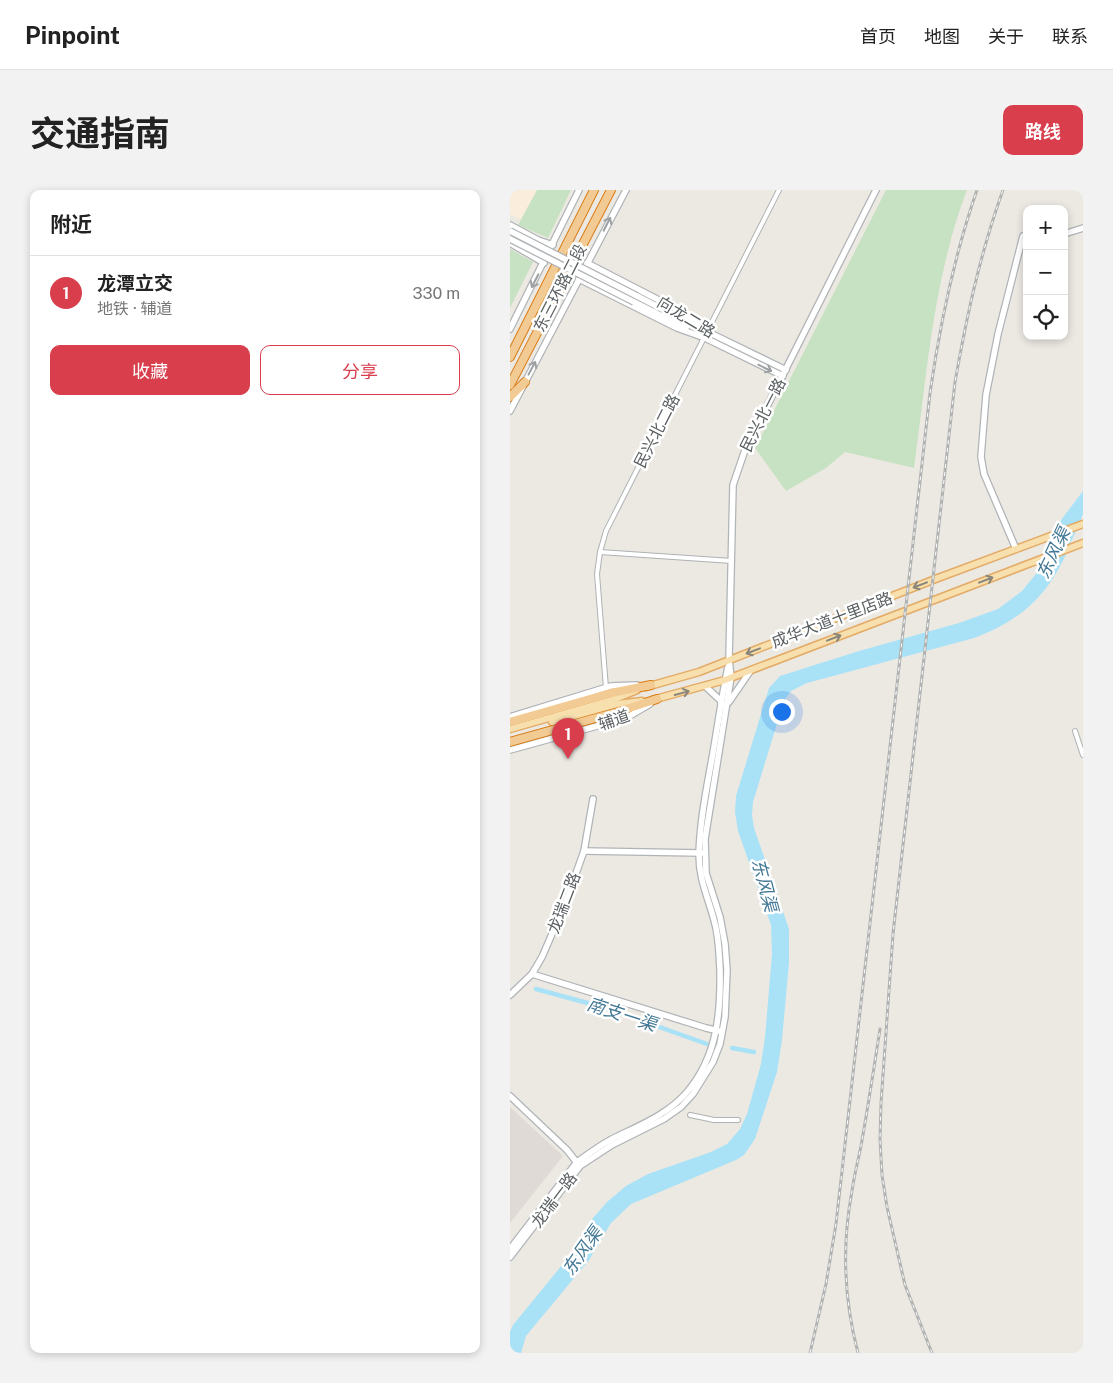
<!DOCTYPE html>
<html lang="zh">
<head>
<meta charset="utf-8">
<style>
	:root { --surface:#fff; --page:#f2f2f2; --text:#222; --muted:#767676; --line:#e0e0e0; --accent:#d83e4c }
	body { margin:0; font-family:"Public Sans","Noto Sans SC",sans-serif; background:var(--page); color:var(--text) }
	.controls { position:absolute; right:15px; top:15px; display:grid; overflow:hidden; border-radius:10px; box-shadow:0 2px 8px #0003 }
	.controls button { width:45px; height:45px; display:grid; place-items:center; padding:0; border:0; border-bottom:1px solid var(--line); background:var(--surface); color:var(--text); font:25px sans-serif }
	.you { position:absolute; left:271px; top:521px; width:18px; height:18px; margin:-12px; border:4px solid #fff; border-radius:50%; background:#1a73e8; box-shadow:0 0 0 8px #1a73e833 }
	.badge { display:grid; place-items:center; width:32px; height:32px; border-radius:50%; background:var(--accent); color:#fff; font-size:16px; font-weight:700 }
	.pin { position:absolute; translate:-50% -41px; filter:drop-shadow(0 1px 2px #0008) }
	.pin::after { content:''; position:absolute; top:26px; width:18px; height:15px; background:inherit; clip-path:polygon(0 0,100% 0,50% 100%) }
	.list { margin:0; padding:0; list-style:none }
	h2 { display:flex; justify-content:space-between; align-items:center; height:65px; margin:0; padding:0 20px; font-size:21px }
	h2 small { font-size:16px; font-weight:400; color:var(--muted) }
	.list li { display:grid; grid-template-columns:32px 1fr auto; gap:15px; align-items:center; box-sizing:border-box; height:75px; padding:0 20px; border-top:1px solid var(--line) }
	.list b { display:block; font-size:19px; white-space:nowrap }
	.list p { margin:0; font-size:16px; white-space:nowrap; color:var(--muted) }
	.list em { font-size:16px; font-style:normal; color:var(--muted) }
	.actions { display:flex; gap:10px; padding:15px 20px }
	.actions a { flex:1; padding:11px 0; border:1px solid var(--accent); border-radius:10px; text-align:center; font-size:18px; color:var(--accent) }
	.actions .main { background:var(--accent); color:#fff }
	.icon { flex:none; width:28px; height:28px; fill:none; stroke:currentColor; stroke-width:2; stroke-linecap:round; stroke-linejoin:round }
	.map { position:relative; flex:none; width:573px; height:1163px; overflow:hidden; border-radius:10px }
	header { display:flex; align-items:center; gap:30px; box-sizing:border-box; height:70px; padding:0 25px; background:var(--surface); border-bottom:1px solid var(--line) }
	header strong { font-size:24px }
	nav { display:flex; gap:28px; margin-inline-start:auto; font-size:18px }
	.intro { display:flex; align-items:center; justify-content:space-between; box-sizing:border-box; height:120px; padding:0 30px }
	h1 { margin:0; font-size:35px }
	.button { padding:12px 22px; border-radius:10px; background:var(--accent); color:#fff; font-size:18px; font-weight:700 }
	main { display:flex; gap:30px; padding:0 30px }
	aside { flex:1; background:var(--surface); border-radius:10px; box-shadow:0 2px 8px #0003 }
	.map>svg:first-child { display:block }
	.commercial { fill:#faeddb }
	.education { fill:#dfdad5 }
	.green { fill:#c7e2c2 }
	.water { fill:#a9e2f6 }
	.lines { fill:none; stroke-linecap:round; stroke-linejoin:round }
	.canal { stroke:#a9e2f6; stroke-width:4.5 }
	.street-casing { stroke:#afb2b4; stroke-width:6 }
	.secondary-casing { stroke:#b0b4b7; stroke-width:8 }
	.primary-casing { stroke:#e3ab66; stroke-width:9 }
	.highway-casing { stroke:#da7c16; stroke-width:10 }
	.street { stroke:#fff; stroke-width:4 }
	.secondary { stroke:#fff; stroke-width:5.5 }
	.primary { stroke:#f7dfae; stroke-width:6 }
	.highway { stroke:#f2cb94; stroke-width:8 }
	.rail-casing { stroke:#b1b2b2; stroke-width:3 }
	.rail { stroke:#fff; stroke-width:1; stroke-dasharray:4; stroke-linecap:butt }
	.secondary-bridge-casing { stroke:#b0b4b7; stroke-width:8; stroke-linecap:butt }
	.secondary-bridge { stroke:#fff; stroke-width:5.5 }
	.oneway { stroke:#9da0a1 }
	.oneway2 { stroke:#8a8679 }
	.labels { text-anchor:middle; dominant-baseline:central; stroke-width:5; stroke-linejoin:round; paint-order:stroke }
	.street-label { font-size:16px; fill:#5b6062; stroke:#fff }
	.water-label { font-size:18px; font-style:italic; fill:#437996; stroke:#fff }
</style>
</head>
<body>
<header>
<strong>Pinpoint</strong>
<nav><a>首页</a><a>地图</a><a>关于</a><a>联系</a></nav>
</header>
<div class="intro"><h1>交通指南</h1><a class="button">路线</a></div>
<main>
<aside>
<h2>附近<small></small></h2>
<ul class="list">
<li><span class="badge">1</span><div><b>龙潭立交</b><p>地铁 · 辅道</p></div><em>330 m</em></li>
</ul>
<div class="actions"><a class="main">收藏</a><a>分享</a></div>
</aside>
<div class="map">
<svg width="573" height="1163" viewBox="0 0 573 1163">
	<rect width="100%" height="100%" fill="#ece9e3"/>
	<path class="commercial" d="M0 0H27L11 30 0 24Z"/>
	<path class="education" d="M0 917 53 966 0 1033Z"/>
	<g class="green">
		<path d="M27 0H61L38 48 8 35Z"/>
		<path d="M376 0H457C423 89 417 184 404 278L335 262 316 278 276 301 245 258Z"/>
		<path d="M0 59 23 72 0 118Z"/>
	</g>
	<path class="water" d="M573 301C573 308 573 317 573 324 570 333 565 343 561 352 542 402 513 430 464 448L297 493 281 501 274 511 243 612 242 625 244 638 279 739V773L272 850 267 882 245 949 234 965 226 970 121 1014 101 1033 79 1070 16 1146 11 1163H0V1142L3 1135 70 1053 83 1028 97 1012 116 996 138 984 201 962 217 954 230 939 237 924 251 874 255 847 262 764 261 735 228 641 225 622 226 606 259 498 270 486 349 461 449 433 488 419 512 401 530 379 551 330Z"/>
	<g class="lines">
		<g class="canal">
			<path d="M26 799 96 818 197 854"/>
			<path d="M222 858 244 862"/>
		</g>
		<g class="street-casing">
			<g id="street">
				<path d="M90 362 222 371"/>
				<path d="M96 498 87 384 90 362 96 341 269 0"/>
				<path d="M565 541 573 565"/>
				<path d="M180 925 204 930H228"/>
			</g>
		</g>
		<g class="secondary-casing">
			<g id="secondary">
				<path d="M0 35 28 50 43 55"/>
				<path d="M554 44 573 38"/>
				<path d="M0 53 34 73"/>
				<path d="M77 73 174 123 198 142 276 180"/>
				<path d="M69 89 167 138 195 148 273 186"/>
				<path d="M127 106 187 137"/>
				<path d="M124 112 176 138"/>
				<path d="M0 139 69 0"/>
				<path d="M0 221 116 0"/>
				<path d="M506 359 474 284 471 267 476 205 488 144 513 46 517 47"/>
				<path d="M195 496 210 510 212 515"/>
				<path d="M219 512 241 480"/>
				<path d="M0 527 101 496 127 495"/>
				<path d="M0 560 116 528 140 514"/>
				<path d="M74 661 192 663"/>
				<path d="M22 784 196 838 209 841"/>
				<path d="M0 805 22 784 32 767 55 714 74 661 83 609"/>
				<path d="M0 906 57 960 68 974"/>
				<path d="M0 1059 67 972C78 964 89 956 102 949 128 936 158 925 178 901 207 866 211 823 210 779 209 763 209 746 204 730 198 707 189 690 189 664 190 630 197 596 203 563 208 534 212 505 218 477"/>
				<path d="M0 1067 70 976 102 955 154 929 171 917 183 904 203 872 210 854 215 827 217 780 215 754 210 727 196 683 195 649 221 487 219 470 223 295 235 260 366 0"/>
			</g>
		</g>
		<g class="primary-casing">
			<g id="primary">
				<path d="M136 497 189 482 428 388 573 334"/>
				<path d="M142 510 215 490 573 353"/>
				<path d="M42 532 107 514 132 511"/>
				<path d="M0 539 105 509 127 500"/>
			</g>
		</g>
		<g class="highway-casing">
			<g id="highway">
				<path d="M0 167 84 0"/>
				<path d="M0 195 101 0"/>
				<path d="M0 207 15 192"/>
				<path d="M0 532 101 503 141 495"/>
				<path d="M0 552 107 522 147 509"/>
			</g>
		</g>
		<use href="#street" class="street"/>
		<use href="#secondary" class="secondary"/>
		<use href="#primary" class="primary"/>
		<use href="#highway" class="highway"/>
		<g class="rail-casing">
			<g id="rail">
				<path d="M300 1163 316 1094 326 1034 420 203C430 134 444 66 467 0"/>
				<path d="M348 1163C334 1110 332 1054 342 1001 344 986 348 971 351 956 358 917 364 878 370 839"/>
				<path d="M422 1163 395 1095 377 1017 372 985 370 949 371 913 383 744 445 192C457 125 470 64 493 0"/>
			</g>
		</g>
		<use href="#rail" class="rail"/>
		<g class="secondary-bridge-casing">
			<g id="secondary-bridge">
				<path d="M0 41 127 106"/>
				<path d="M0 49 124 112"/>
			</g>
		</g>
		<use href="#secondary-bridge" class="secondary-bridge"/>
	</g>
	<defs><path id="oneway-shaft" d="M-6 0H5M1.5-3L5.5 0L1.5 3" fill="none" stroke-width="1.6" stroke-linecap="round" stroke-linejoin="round" transform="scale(1.25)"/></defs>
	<g class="oneway">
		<use href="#oneway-shaft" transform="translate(97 34) rotate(-63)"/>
		<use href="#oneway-shaft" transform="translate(25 91) rotate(117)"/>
		<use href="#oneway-shaft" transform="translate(22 178) rotate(-62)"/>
		<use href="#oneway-shaft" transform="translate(255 178) rotate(26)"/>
	</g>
	<g class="oneway2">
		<use href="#oneway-shaft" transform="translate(476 390) rotate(-21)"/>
		<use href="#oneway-shaft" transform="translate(410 395) rotate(159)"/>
		<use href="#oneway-shaft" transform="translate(324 448) rotate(-21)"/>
		<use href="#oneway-shaft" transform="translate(243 461) rotate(159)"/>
		<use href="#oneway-shaft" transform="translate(172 503) rotate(-15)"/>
	</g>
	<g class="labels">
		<g class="street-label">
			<text transform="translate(50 98) rotate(-63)">东三环路二段</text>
			<text transform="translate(176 127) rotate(31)">向龙二路</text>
			<text transform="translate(253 225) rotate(-63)">民兴北一路</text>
			<text transform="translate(147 241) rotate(-63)">民兴北二路</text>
			<text transform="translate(322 430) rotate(-21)">成华大道十里店路</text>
			<text transform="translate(104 530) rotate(-19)">辅道</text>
			<text transform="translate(54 713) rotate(-69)">龙瑞二路</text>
			<text transform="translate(44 1010) rotate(-53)">龙瑞一路</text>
		</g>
		<g class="water-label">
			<text transform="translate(543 363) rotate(-65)">东风渠</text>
			<text transform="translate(255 695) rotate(75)">东风渠</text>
			<text transform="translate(112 824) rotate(18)">南支一渠</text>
			<text transform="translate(72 1061) rotate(-55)">东风渠</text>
		</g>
	</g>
</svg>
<div class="controls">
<button>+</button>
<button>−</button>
<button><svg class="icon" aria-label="locate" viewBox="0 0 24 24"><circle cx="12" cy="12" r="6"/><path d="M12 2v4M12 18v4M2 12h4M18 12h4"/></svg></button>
</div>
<div class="you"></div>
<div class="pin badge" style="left:58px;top:569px">1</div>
</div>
</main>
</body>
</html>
